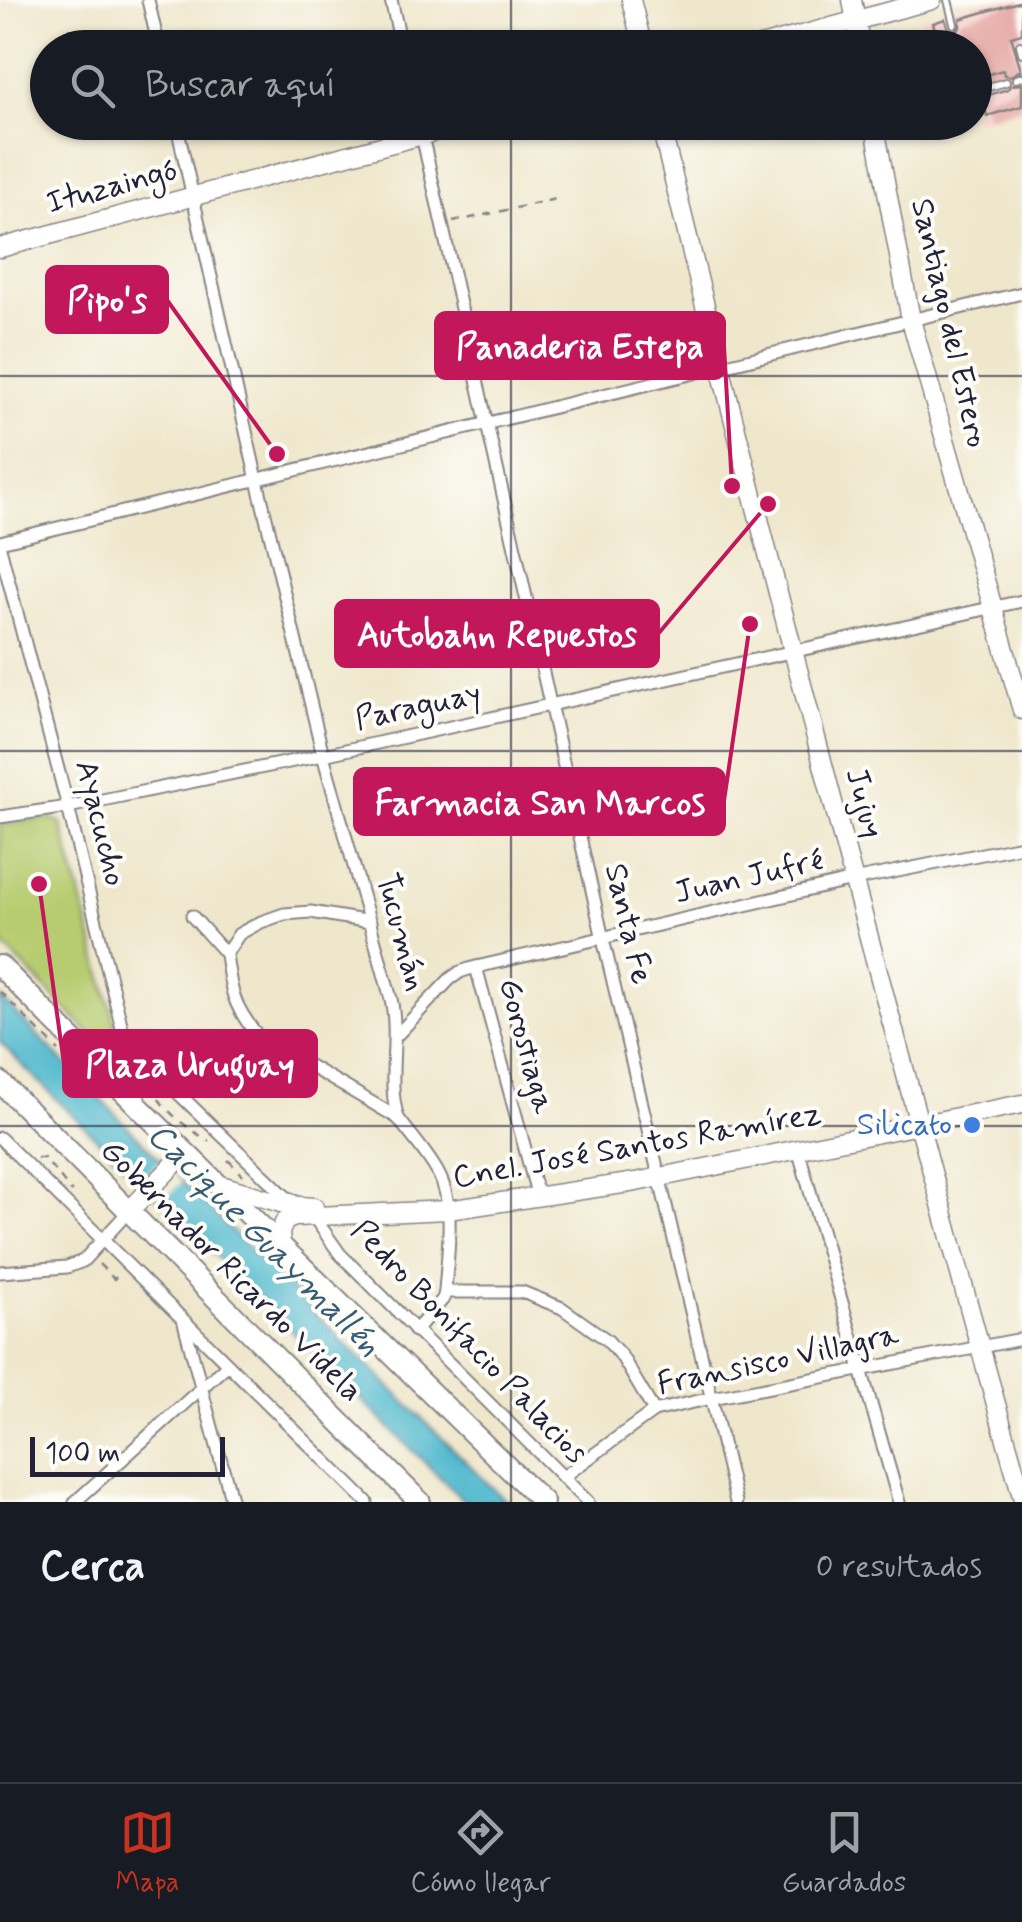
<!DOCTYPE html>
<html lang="es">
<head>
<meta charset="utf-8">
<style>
	:root { --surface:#171b24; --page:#242831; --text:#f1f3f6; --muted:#9ea1a6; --line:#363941; --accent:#c8321e }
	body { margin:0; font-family:Mynerve,sans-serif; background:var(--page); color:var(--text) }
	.scale { position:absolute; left:30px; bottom:25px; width:195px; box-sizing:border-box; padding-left:10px; border:5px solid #22223b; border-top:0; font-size:28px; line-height:35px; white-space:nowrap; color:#22223b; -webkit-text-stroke:8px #fdfcf7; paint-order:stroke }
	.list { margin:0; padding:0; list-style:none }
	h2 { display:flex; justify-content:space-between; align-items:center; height:130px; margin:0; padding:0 40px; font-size:42px }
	h2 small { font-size:32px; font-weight:400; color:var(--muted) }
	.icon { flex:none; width:55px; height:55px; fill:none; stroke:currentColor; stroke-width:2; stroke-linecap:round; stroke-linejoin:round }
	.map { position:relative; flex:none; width:1022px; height:1502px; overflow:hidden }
	.search { position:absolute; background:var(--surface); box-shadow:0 2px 8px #0004; left:30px; right:30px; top:30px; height:110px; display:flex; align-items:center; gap:25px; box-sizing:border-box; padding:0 35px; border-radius:55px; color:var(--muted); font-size:38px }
	.sheet { height:280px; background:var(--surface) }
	nav { display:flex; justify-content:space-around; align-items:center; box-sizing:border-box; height:140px; border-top:2px solid var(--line); background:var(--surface); font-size:28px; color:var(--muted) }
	nav a { display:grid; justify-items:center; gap:5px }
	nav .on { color:var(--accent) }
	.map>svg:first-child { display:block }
	.built { fill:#f7d0cd }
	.green { fill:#b7cc6f; stroke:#6c7755; stroke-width:2.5 }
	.water { fill:#51b9ce; stroke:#3a6e84; stroke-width:2.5 }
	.pier { fill:#efe7cc }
	.building { fill:#e5a9a5 }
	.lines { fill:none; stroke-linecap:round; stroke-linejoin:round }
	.lane-casing { stroke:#888484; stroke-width:10 }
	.street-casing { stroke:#888484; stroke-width:15 }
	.secondary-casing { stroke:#888484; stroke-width:21 }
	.highway-casing { stroke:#888484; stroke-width:24 }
	.path { stroke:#888484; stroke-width:2.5; stroke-dasharray:8 8; stroke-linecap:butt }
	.lane { stroke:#fff; stroke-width:6 }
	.street { stroke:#fff; stroke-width:11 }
	.secondary { stroke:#fff; stroke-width:18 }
	.highway { stroke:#fff; stroke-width:20 }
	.grid { fill:none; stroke:#22223b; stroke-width:2.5; stroke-opacity:0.55 }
	.shop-dot { fill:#3f7fe0; stroke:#fdfcf7; stroke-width:4 }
	.labels { text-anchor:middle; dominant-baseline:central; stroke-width:8; stroke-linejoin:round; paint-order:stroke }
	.street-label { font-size:32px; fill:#22223b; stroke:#fdfcf7 }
	.shop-label { font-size:32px; fill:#366cbe; stroke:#fdfcf7; text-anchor:end }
	.water-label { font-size:35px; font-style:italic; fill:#355e76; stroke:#fdfcf7 }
	.leader { fill:none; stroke:#c2185b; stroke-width:4 }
	.callout-dot { fill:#c2185b; stroke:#fdfcf7; stroke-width:4 }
	.callout { fill:#c2185b; stroke:#c2185b; stroke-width:4 }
	.callout-label { font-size:35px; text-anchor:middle; font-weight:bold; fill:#fff }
</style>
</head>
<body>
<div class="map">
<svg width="1022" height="1502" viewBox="0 0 1022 1502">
	<rect width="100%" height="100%" fill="#fdfcf7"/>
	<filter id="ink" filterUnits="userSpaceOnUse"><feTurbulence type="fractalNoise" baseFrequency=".01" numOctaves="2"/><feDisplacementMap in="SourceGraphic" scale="20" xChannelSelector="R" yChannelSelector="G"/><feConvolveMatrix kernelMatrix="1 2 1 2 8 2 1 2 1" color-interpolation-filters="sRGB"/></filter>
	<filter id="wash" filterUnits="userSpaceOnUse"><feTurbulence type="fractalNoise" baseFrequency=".0048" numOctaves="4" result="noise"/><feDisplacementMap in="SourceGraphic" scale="40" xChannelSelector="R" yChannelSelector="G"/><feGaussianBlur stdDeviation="2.25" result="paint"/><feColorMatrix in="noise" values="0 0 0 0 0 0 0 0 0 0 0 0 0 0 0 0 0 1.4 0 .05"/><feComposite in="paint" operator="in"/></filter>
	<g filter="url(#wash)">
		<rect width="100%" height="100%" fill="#efe7cc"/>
		<path class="built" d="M985 0H1022V108L975 121 974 48 930 47 921 18Z"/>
		<path class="green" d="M50 818 61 823 118 1035 121 1050 115 1055 107 1051 0 942V825Z"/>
		<path class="water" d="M0 997 195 1195 507 1502H465L21 1064 0 1042Z"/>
		<path class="pier" d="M161 1160 182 1182 162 1202 140 1180Z"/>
		<g id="blocks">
			<g class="building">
				<path d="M1022 1V33L1011 36 1021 70 1010 76 1004 75 1003 70 974 78V48H967L962 35 957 34 952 37 953 48H940L933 23 945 19 948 28 955 31 960 27V19Z"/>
				<path d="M1022 84V106L987 116 982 97 1008 89 1012 85Z"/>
			</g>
		</g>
	</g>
	<g filter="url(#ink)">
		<use href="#blocks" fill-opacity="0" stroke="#888484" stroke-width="2.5"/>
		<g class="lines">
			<g class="lane-casing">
				<g id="lane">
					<path d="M948 0 954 24"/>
					<path d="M958 41 960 48"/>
					<path d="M1020 45 1022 53"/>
					<path d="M1016 79 1022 77"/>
					<path d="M974 87 978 90 1006 82"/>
				</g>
			</g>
			<g class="street-casing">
				<g id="street">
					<path d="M148 0 159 48"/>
					<path d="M391 0 402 48"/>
					<path d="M176 122 257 480 323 755 391 999C400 1039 386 1081 398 1118 411 1136 429 1155 439 1175 456 1207 447 1257 445 1292L443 1299 415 1331"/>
					<path d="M419 122 603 939 736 1502"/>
					<path d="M0 542 1022 293"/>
					<path d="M0 548 68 807 141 1106"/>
					<path d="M0 817 68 807 323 755 1022 601"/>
					<path d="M192 916 226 954"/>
					<path d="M370 922 311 912 284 914 261 922 239 934 226 954C231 992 233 1005 257 1035L398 1118"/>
					<path d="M476 967 538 1197"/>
					<path d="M396 1036 450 979 460 972 472 968 853 880 1022 846"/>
					<path d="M127 1044 285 1196 296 1202"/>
					<path d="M0 1138 367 1502"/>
					<path d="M798 1149 899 1502"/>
					<path d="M314 1217 340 1254 588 1502"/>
					<path d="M0 1272 67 1267 83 1261 129 1211"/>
					<path d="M445 1292H522L562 1308 607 1340 622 1357 654 1411"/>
					<path d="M184 1323 232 1502"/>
					<path d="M563 1477 654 1411 712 1398 1022 1339"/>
					<path d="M75 1502 227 1365"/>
				</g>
			</g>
			<g class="secondary-casing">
				<g id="secondary">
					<path d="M631 0 643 48"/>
					<path d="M852 0 861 48"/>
					<path d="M753 48 932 0"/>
					<path d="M660 122C719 368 782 611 847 855 904 1069 961 1283 1022 1496"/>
					<path d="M874 122 911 320 1022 710"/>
					<path d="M0 248 471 122"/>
					<path d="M218 1184 287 1205 314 1207"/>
					<path d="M129 1211 185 1153"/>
					<path d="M281 1246 280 1232 285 1221 295 1217 448 1210 636 1182 1022 1104"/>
				</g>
			</g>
			<g class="highway-casing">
				<g id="highway">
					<path d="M0 966 143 1111 543 1502"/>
					<path d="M0 1082 420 1502"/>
				</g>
			</g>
			<g class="path">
				<path d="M453 222 556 199"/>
				<path d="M0 992 59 1051"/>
				<path d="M98 1039 115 1055"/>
				<path d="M151 1085C160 1108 188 1129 209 1141"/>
				<path d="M37 1158H44L72 1192"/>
				<path d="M228 1160 243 1175"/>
				<path d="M99 1264 114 1279 118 1275"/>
			</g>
			<use href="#lane" class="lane"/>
			<use href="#street" class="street"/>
			<use href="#secondary" class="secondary"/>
			<use href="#highway" class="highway"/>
		</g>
	</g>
	<path class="grid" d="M511 0V48M511 122V1502M0 376H1022M0 751H1022M0 1126H1022"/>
	<circle class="shop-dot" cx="972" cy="1125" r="10"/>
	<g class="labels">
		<g class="street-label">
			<text transform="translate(112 187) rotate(-15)">Ituzaingó</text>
			<text transform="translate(949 323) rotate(77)">Santiago del Estero</text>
			<text transform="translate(418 707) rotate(-12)">Paraguay</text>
			<text transform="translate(864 803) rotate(75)">Jujuy</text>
			<text transform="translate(100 823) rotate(76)">Ayacucho</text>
			<text transform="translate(749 877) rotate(-13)">Juan Jufré</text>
			<text transform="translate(628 924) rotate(77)">Santa Fe</text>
			<text transform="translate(401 932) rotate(75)">Tucumán</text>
			<text transform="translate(526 1046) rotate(75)">Gorostiaga</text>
			<text transform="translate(637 1146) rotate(-10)">Cnel. José Santos Ramírez</text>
			<text transform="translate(231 1271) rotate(45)">Gobernador Ricardo Videla</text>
			<text transform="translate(469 1342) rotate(46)">Pedro Bonifacio Palacios</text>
			<text transform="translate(778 1360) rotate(-12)">Fransisco Villagra</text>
		</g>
		<g class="shop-label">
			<text x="952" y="1125">Silicato</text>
		</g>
		<g class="water-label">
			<text transform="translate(264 1240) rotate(45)">Cacique Guaymallén</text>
		</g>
	</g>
	<path class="leader" d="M277 454L167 300M732 486L724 346M768 504L658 634M750 624L724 801M39 884L64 1064"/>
	<g class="callout-dot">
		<circle cx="277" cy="454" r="10"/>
		<circle cx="732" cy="486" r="10"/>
		<circle cx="768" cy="504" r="10"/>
		<circle cx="750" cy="624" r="10"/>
		<circle cx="39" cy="884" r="10"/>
	</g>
	<g class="callout">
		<rect x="47" y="267" width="120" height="65" rx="10"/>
		<rect x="436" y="313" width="288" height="65" rx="10"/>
		<rect x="336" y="601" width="322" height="65" rx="10"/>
		<rect x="355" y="769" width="369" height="65" rx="10"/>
		<rect x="64" y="1031" width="252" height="65" rx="10"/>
	</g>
	<g class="callout-label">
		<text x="107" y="312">Pipo's</text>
		<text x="580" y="358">Panaderia Estepa</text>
		<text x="497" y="646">Autobahn Repuestos</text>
		<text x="540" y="814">Farmacia San Marcos</text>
		<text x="190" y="1076">Plaza Uruguay</text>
	</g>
</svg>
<div class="scale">100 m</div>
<div class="search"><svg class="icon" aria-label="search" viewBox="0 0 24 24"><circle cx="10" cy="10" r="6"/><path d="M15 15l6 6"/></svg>Buscar aquí</div>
</div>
<section class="sheet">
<h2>Cerca<small>0 resultados</small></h2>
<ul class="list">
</ul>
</section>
<nav>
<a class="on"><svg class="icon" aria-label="map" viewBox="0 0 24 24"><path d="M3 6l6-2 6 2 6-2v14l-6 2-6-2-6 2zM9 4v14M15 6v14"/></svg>Mapa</a>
<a><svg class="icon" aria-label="directions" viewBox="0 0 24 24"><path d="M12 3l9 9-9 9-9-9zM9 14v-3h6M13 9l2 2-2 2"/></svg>Cómo llegar</a>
<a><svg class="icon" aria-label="saved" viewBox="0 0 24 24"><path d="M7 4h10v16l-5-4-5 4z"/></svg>Guardados</a>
</nav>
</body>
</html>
